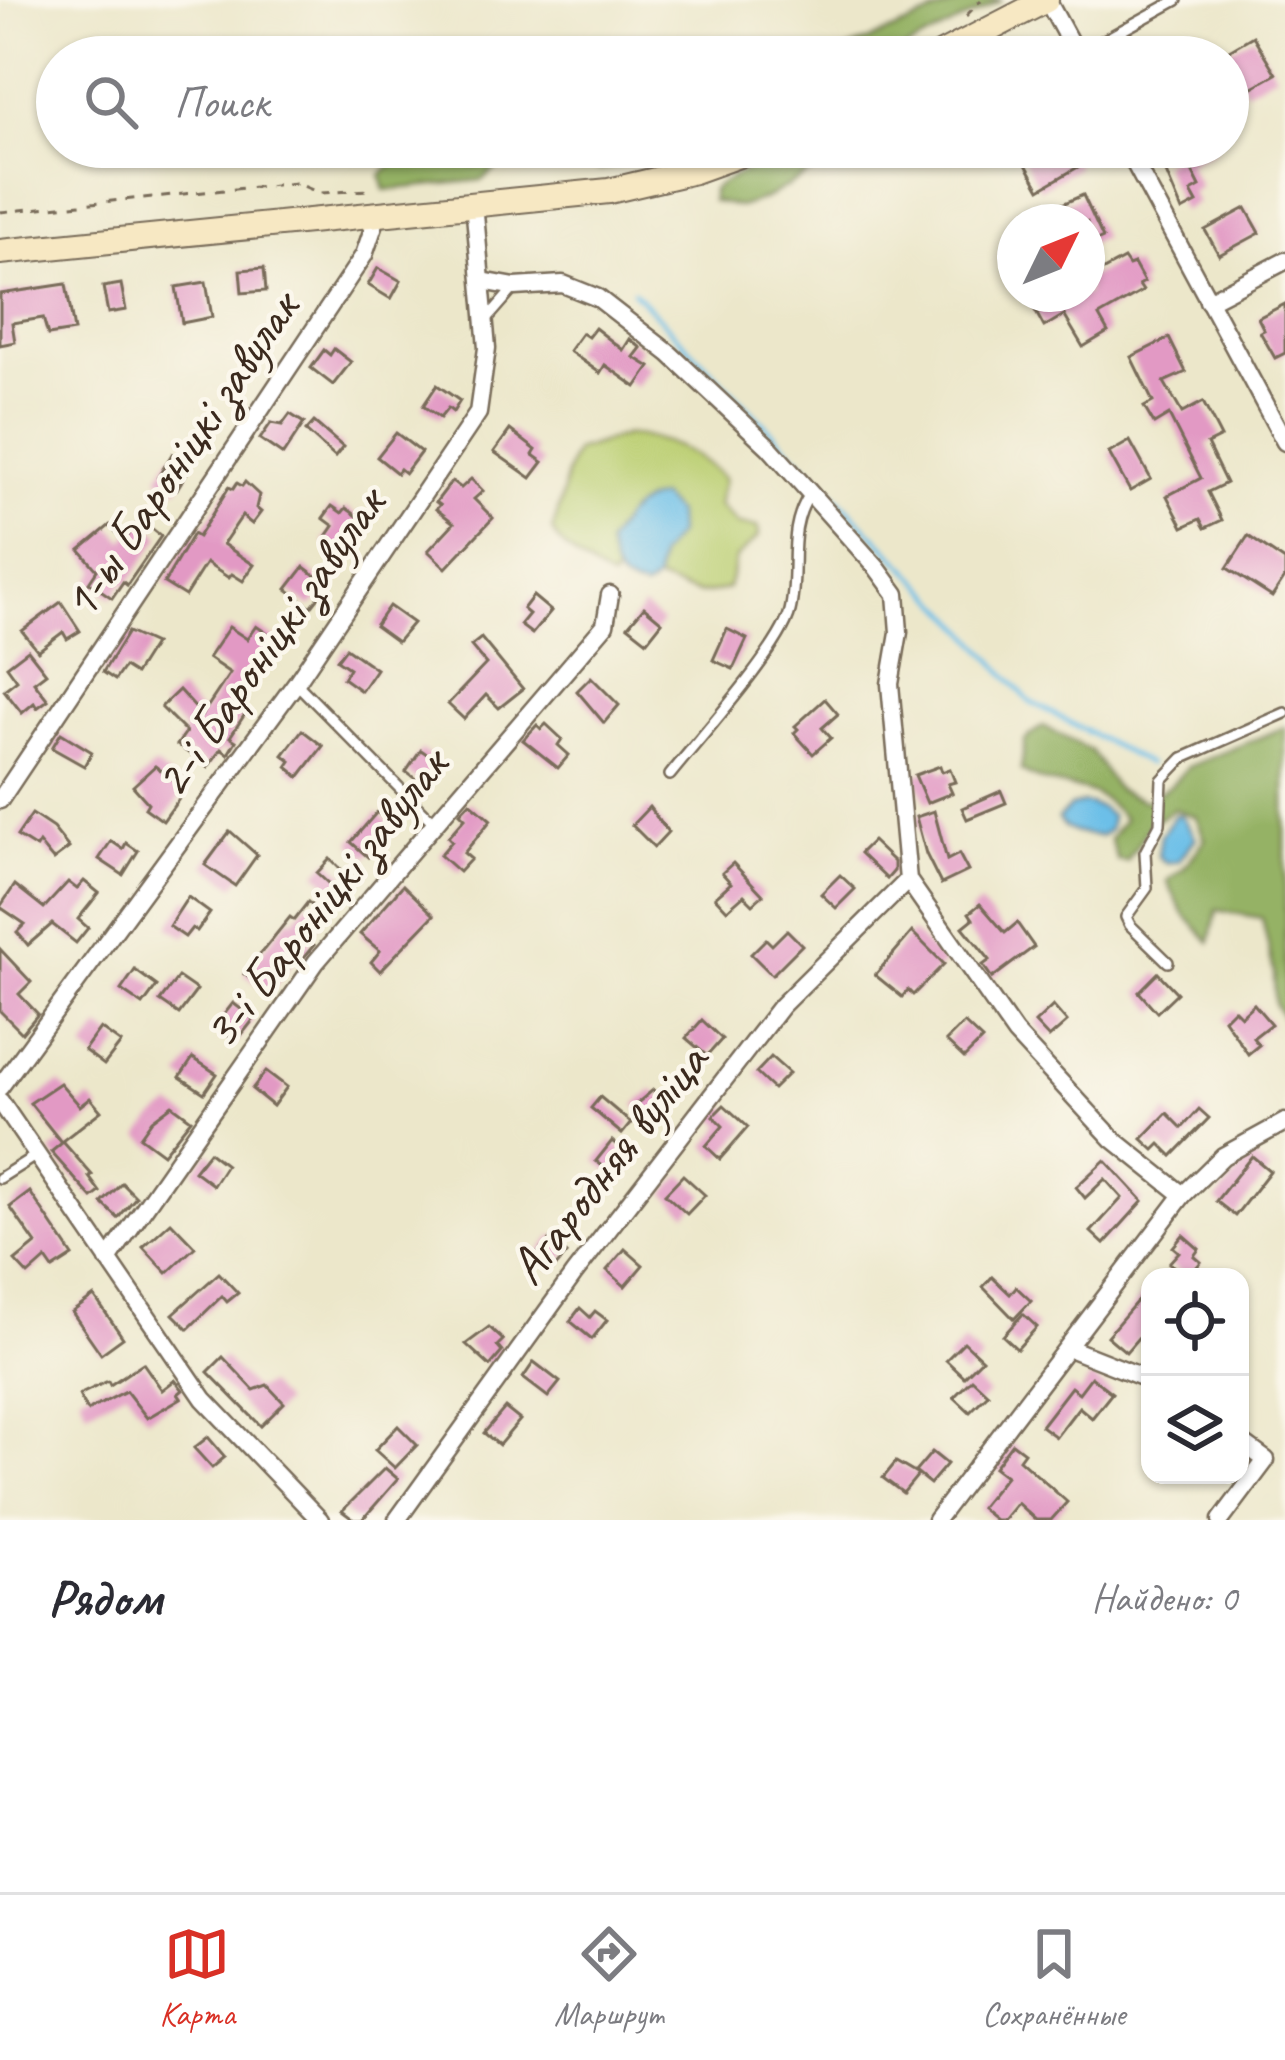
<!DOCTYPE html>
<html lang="ru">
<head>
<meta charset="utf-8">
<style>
	:root { --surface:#fff; --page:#f7f7f7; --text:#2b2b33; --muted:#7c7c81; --line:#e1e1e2; --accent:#d93025 }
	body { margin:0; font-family:Caveat,sans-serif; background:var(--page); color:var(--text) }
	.controls { position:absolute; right:36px; bottom:36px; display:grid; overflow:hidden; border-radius:24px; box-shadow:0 3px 9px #0004 }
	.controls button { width:108px; height:108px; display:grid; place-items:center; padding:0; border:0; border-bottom:3px solid var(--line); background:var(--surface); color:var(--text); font:60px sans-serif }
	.compass { position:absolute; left:997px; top:204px; width:108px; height:108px; border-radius:50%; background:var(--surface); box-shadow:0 3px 9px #0004; rotate:47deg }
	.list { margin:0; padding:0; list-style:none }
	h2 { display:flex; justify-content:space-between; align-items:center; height:156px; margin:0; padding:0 48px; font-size:51px }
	h2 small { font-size:39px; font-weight:400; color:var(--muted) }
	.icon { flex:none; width:66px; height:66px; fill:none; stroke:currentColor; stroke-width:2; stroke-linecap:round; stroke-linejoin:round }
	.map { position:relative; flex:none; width:1285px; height:1520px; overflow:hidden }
	.search { position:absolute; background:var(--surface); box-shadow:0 3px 9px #0004; left:36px; right:36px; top:36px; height:132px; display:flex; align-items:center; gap:30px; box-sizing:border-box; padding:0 42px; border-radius:66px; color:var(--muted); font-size:45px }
	.sheet { height:372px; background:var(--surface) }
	nav { display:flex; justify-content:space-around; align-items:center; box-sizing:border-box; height:168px; border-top:3px solid var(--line); background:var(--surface); font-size:33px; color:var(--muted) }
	nav a { display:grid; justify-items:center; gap:6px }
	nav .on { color:var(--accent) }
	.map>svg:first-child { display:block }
	.green { fill:#bccf73; stroke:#7c7c48; stroke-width:3 }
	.forest { fill:#95b265; stroke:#686e42; stroke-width:3 }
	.water { fill:#6cbfe8; stroke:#547483; stroke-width:3 }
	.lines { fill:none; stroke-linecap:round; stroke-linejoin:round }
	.stream { stroke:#6cbfe8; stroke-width:4.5 }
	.building { fill:#e299c4 }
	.lane-casing { stroke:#796c5a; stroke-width:14 }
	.street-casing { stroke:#796c5a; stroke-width:21 }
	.secondary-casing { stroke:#796c5a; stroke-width:28 }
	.path { stroke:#796c5a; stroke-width:3; stroke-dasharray:9 9; stroke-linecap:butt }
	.lane { stroke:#fff; stroke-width:9 }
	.street { stroke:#fff; stroke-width:16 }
	.secondary { stroke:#f7e8c3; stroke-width:24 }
	.labels { text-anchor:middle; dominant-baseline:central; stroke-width:9; stroke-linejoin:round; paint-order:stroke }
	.street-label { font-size:51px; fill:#3b2a1e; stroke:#fbf7ec }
</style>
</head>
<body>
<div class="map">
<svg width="1285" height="1520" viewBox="0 0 1285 1520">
	<rect width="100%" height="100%" fill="#fbf7ec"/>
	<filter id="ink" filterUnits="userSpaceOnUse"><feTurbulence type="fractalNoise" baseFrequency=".00833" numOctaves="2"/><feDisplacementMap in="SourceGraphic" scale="24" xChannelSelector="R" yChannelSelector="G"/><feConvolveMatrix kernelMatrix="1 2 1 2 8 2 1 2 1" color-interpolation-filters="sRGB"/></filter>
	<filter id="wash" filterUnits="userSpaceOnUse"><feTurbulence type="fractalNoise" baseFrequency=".004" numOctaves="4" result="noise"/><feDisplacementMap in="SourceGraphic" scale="48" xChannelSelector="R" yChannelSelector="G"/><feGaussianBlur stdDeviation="2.7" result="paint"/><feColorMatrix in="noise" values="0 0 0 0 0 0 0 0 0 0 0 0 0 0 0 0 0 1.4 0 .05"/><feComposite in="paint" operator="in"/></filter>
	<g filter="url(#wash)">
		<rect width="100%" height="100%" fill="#ece7ca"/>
		<path class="green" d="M626 435C664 437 697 452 724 479L718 505 738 525 758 527 759 536 736 558 728 588C700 599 683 590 656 580L659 556 607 544 615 574 612 580C595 572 559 547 552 530 565 501 561 477 576 451Z"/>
		<g class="forest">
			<path d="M966 0H1002L890 57H830Z"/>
			<path d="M596 147H700L600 170 590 165 591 152Z"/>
			<path d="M797 147H855L767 198 739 207 712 201V190C738 171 768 163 797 147Z"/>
			<path d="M451 149 472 166 493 164 496 169 482 180 385 190 381 176C397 154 425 153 451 149Z"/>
			<path d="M1043 726 1091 751 1117 790 1145 801 1171 785 1188 767 1285 727V1021L1275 1005 1274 972 1262 918 1217 910 1210 942 1183 913 1167 881 1183 869 1205 840 1196 817 1175 809 1150 824 1127 861 1117 860 1110 839 1124 819C1086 773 1060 797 1021 770L1025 740Z"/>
		</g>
		<g class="water">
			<path d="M660 497 676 514 677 535 659 556 656 580 645 589C614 583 615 573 607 545 620 522 633 501 660 497Z"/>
			<path d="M1084 803 1101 808 1111 817 1109 830 1101 836C1084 834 1067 835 1058 819L1070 807Z"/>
			<path d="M1175 815H1181L1196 838 1178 861 1166 863 1158 856 1161 836Z"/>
		</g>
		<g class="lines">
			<path class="stream" d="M633 291 952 614 1029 701 1148 764"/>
		</g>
		<g id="blocks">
			<g class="building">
				<path d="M1253 36 1276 74 1246 91 1224 53Z"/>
				<path d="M1028 147H1067L1078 167 1040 189 1019 152Z"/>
				<path d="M1190 147H1218L1188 163 1200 187 1191 192 1197 203 1182 211 1162 163Z"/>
				<path d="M1083 195 1103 238 1087 245V222H1060L1053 208Z"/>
				<path d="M1246 208 1260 233 1219 255 1205 230Z"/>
				<path d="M1124 259 1129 266 1134 264 1144 282 1139 285 1143 291 1099 316 1108 332 1083 347 1064 315 1044 327 1026 294H1087V279Z"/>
				<path d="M264 268 266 291 242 293 240 270Z"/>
				<path d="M378 268 401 281 391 299 368 285Z"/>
				<path d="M206 282 212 317 182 323 176 287Z"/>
				<path d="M66 284 74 331 48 335 43 318 12 323 15 342 0 345V294Z"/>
				<path d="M121 284 126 310 108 313 103 287Z"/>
				<path d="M1285 304V353L1275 358 1260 332 1264 330 1258 318Z"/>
				<path d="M595 328 623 350 630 339 641 348 634 357 650 367 636 387 605 365 600 373 569 351 582 333 588 337Z"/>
				<path d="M1169 338 1186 372 1164 382 1182 413 1203 402 1221 437 1207 444 1226 483 1208 492 1222 520 1205 528 1200 519 1183 527 1167 496 1201 478 1169 415 1154 424 1144 407 1153 402 1131 357Z"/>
				<path d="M334 349 351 362 333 385 311 368 324 350 330 355Z"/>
				<path d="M437 385 460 401 453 412 448 408 440 418 423 406Z"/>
				<path d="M290 414 304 423 283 455 260 439 271 423 282 425Z"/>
				<path d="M314 422 343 447 335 457 306 431Z"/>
				<path d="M510 430 536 450 533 455 543 462 531 478 494 452Z"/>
				<path d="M396 433 421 452 405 473 400 469 397 473 377 457Z"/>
				<path d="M1130 441 1151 479 1130 491 1109 453Z"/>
				<path d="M172 454 188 471 177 489 158 477Z"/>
				<path d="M471 479 483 491 474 499 493 518 446 568 428 551 454 523 436 509 440 505 436 502 452 481 461 488Z"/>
				<path d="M245 482 259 495 256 508 261 512 252 524 242 516 223 544 254 565 243 581 232 574 229 578 206 563 185 596 164 583 193 534 198 537 229 487 233 489 237 483 242 486Z"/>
				<path d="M332 506 342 513 346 508 370 525 347 560 323 542 334 526 323 518Z"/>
				<path d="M140 519 161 536 127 585 123 582 112 598 89 582 97 570 80 550 110 525 124 541Z"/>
				<path d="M1248 536 1285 561V577L1272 597 1227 568Z"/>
				<path d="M304 567 328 585 311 607 287 589Z"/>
				<path d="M533 596 551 611 532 634 520 625 529 614 523 609Z"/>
				<path d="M61 602 80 631 67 639 63 632 38 651 22 631Z"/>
				<path d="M389 606 413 623 397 642 375 626Z"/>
				<path d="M644 607 662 622 647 641 628 626Z"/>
				<path d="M256 626 280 642 234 703 245 714 230 737 236 741 228 754 221 749 208 767 177 745 186 732 161 707 179 690 202 715 230 673 208 658 229 627 247 639Z"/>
				<path d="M727 629 747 639 733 669 713 660Z"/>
				<path d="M128 632 154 644 135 674 124 667 115 680 103 672Z"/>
				<path d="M481 638 523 689 499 708 486 695 464 719 448 704 486 664 471 646Z"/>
				<path d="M346 648 376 669 361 691 343 678 349 668 337 660Z"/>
				<path d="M28 650 46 673 34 682 48 700 37 708 34 703 22 713 4 690 17 680 7 666Z"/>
				<path d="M591 677 619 705 604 723 577 691Z"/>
				<path d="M825 699 838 714 822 728 831 738 813 754 794 733 798 729 795 726Z"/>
				<path d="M546 724 562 739 558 745 569 755 558 768 523 740 537 725 541 729Z"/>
				<path d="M302 730 323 746 299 777 287 767 291 761 283 755Z"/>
				<path d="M61 733 92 752 84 766 52 748Z"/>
				<path d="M421 750 437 761 421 783 406 772Z"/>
				<path d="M155 766 186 789 163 821 145 808 148 803 133 786Z"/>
				<path d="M940 766 942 772 950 769 955 782 948 784 952 793 927 803 915 775Z"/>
				<path d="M1001 791 1006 803 967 819 962 808Z"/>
				<path d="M470 802 491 820 464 853 471 859 459 872 440 855 452 841 448 837 465 818 460 813Z"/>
				<path d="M649 807 668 832 654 847 632 825Z"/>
				<path d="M934 811 947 860 959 854 968 871 941 884 926 854 916 817Z"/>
				<path d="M377 812 393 826 368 857 351 842Z"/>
				<path d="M32 814 53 828 69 848 53 860 39 843 36 848 17 836Z"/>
				<path d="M230 831 257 855 235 886 205 865Z"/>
				<path d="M111 841 123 849 126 843 138 851 123 875 99 859Z"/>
				<path d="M872 841 894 862V871L887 879 860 853Z"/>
				<path d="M330 859 355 884 343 897 317 873Z"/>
				<path d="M733 863 763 895 753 904 744 895 727 910 715 897 731 883 722 873Z"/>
				<path d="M840 875 855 889 836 908 821 894Z"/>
				<path d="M84 881 99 893 78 919 88 928 76 943 52 924 28 945 17 932 25 924 0 907 15 885 44 908 68 882 77 889Z"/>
				<path d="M403 885 434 915 380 971 371 962 380 951 360 934Z"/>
				<path d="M188 897 210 913 197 931 192 928 185 937 169 926Z"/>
				<path d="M308 902 325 917 307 940 314 945 300 962 295 958 270 993 244 974 290 917 294 920Z"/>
				<path d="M980 904 1005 933 1017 923 1034 947 992 978 983 965 990 960 963 927 973 919 969 913Z"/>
				<path d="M787 930 802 945 772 975 751 954 766 939 772 945Z"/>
				<path d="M912 932 944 964 913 995 908 990 902 997 875 975Z"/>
				<path d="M0 949 31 982 19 994 38 1014 22 1033 0 1011Z"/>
				<path d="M135 970 157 986 143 1005 121 990Z"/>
				<path d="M1158 973 1177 993 1157 1012 1139 992Z"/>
				<path d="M178 977 197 990 179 1014 160 1001Z"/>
				<path d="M233 1003 254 1019 236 1042 215 1026Z"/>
				<path d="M1254 1004 1271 1024 1253 1038 1259 1045 1248 1054 1224 1019 1234 1009 1241 1016Z"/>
				<path d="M1053 1006 1067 1022 1049 1038 1035 1023Z"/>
				<path d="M702 1020 722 1039 707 1056 686 1038Z"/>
				<path d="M964 1023 982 1040 964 1058 946 1041Z"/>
				<path d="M100 1028 121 1043 104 1065 84 1050Z"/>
				<path d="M771 1057 789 1073 773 1089 756 1073Z"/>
				<path d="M193 1058 217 1074 204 1093 180 1077Z"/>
				<path d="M266 1071 287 1087 273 1106 252 1089Z"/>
				<path d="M60 1083 80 1106 90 1098 101 1111 61 1142 30 1103Z"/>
				<path d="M653 1090 668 1102 654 1120 635 1105Z"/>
				<path d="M600 1097 631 1123 622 1134 591 1108Z"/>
				<path d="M172 1105 191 1119 163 1154 140 1137 152 1120Z"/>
				<path d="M724 1105 748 1127 720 1159 706 1146 723 1126 713 1116Z"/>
				<path d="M1199 1109 1209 1118 1172 1156 1160 1144 1154 1150 1142 1139 1167 1113 1182 1128Z"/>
				<path d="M612 1141 632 1158 616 1177 596 1161Z"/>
				<path d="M63 1142 92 1175 89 1177 100 1192 92 1198 51 1152Z"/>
				<path d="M209 1152 226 1165 213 1185 194 1171Z"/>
				<path d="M1252 1156 1270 1171 1235 1216 1216 1201Z"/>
				<path d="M1105 1160 1143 1201 1104 1244 1091 1232 1122 1198 1105 1179 1085 1198 1076 1187Z"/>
				<path d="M683 1175 705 1195 687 1214 665 1194Z"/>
				<path d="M122 1183 136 1197 118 1218 102 1203Z"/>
				<path d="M30 1192 73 1256 53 1269 46 1259 28 1275 15 1261 36 1244 10 1207Z"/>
				<path d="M171 1222 195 1247 167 1273 143 1247Z"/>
				<path d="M554 1235 565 1244 560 1248 567 1254 553 1270 536 1255Z"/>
				<path d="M1183 1235 1199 1249 1194 1256 1201 1262 1188 1277 1169 1263 1179 1252 1173 1247Z"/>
				<path d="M625 1249 643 1265 625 1286 607 1270Z"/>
				<path d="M219 1273 238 1293 227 1302 222 1296 188 1329 173 1314Z"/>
				<path d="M992 1277 1010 1294 1016 1287 1031 1301 1014 1319 983 1287Z"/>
				<path d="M1150 1286V1324L1126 1352 1107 1336Z"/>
				<path d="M94 1296 123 1338 101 1354 72 1312Z"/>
				<path d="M580 1308 590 1317 595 1311 607 1320 592 1339 570 1321Z"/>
				<path d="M1023 1314 1037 1327 1017 1349 1003 1336Z"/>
				<path d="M489 1327 503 1340 497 1346 502 1352 490 1366 466 1344Z"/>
				<path d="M964 1342 982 1359 964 1377 946 1360Z"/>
				<path d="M223 1357 254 1390 267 1385 284 1403 261 1426 208 1372Z"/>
				<path d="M534 1362 560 1382 548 1397 523 1378Z"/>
				<path d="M143 1363 162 1390 175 1380 183 1390 178 1394 181 1398 147 1418 126 1391 87 1411 79 1395 108 1381 110 1385Z"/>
				<path d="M1091 1377 1112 1393 1092 1418 1079 1407 1056 1437 1041 1426 1071 1387 1079 1393Z"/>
				<path d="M972 1379 988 1394 970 1412 954 1397Z"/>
				<path d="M505 1408 520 1420 499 1445 484 1433Z"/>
				<path d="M398 1426 417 1445 395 1468 375 1450Z"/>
				<path d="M208 1437 225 1457 212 1468 194 1448Z"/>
				<path d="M1012 1443 1024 1452 1019 1459 1067 1502 1051 1520H1036L1017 1503 1003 1520H995L980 1508 1006 1476 994 1467Z"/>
				<path d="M932 1452 947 1464 930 1484 915 1472Z"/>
				<path d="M896 1462 918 1475 903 1493 883 1478Z"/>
				<path d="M385 1468 398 1479 362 1520H354L342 1511Z"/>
			</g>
		</g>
	</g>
	<g filter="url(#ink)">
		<use href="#blocks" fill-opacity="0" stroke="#796c5a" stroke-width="3"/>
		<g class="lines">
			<g class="lane-casing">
				<g id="lane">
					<path d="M1077 55 1177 0"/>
					<path d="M487 319 515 287"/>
					<path d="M296 683 434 823"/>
					<path d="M670 775C697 741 781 648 790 611 800 570 785 531 810 494"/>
					<path d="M1168 962 1130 925 1126 917 1147 888 1145 852 1160 824 1162 780 1183 758 1285 713"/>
					<path d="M0 1178 35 1156"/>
				</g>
			</g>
			<g class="street-casing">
				<g id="street">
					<path d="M1047 0 1078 57"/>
					<path d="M1126 147 1285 442"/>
					<path d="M482 281 515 287 563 284 598 298 670 354 769 447 877 568 896 594 899 632 890 684 908 880 1015 1033 1113 1139 1183 1195"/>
					<path d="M1208 301 1285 261"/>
					<path d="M0 800 364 255 379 211"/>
					<path d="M0 1087 296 683 478 413 487 348 474 203"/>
					<path d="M0 1101 204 1399 320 1520"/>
					<path d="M108 1260 316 962 605 625 610 595"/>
					<path d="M1069 1348 1150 1380"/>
					<path d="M397 1520 574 1274 781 1006 908 880"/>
					<path d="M936 1520 1183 1195 1223 1156 1285 1122"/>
					<path d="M1221 1520 1266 1460 1240 1441"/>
				</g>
			</g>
			<g class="secondary-casing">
				<g id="secondary">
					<path d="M936 57 1046 0"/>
					<path d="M0 252 609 191 694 171 761 147"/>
				</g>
			</g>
			<g class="path">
				<path d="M966 16 981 0"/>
				<path d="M896 57 917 46"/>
				<path d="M0 212 296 183 320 193 369 190 371 193"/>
			</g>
			<use href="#lane" class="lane"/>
			<use href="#street" class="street"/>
			<use href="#secondary" class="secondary"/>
		</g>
	</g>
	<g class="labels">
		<g class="street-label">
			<text transform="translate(180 455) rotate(-56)">1-ы Бароніцкі завулак</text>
			<text transform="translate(269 642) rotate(-55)">2-і Бароніцкі завулак</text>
			<text transform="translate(325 898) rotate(-52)">3-і Бароніцкі завулак</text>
			<text transform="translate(608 1164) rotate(-52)">Агародняя вуліца</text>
		</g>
	</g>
</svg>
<div class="controls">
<button><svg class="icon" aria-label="locate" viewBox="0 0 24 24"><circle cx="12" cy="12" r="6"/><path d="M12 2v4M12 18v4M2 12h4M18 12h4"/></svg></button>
<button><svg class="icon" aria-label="layers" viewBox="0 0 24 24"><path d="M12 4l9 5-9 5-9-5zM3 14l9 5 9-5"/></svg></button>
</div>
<svg class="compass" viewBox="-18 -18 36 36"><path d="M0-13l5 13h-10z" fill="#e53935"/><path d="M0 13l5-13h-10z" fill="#7c7c81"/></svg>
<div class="search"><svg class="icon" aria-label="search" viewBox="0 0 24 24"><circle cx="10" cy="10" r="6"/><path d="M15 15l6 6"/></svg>Поиск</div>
</div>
<section class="sheet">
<h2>Рядом<small>Найдено: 0</small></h2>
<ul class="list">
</ul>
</section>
<nav>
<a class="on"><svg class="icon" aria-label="map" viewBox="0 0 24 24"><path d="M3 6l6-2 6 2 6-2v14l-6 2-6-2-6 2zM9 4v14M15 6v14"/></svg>Карта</a>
<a><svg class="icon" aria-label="directions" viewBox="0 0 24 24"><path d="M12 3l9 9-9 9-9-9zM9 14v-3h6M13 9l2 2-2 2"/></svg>Маршрут</a>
<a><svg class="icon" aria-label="saved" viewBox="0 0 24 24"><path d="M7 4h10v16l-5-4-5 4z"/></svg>Сохранённые</a>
</nav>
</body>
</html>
